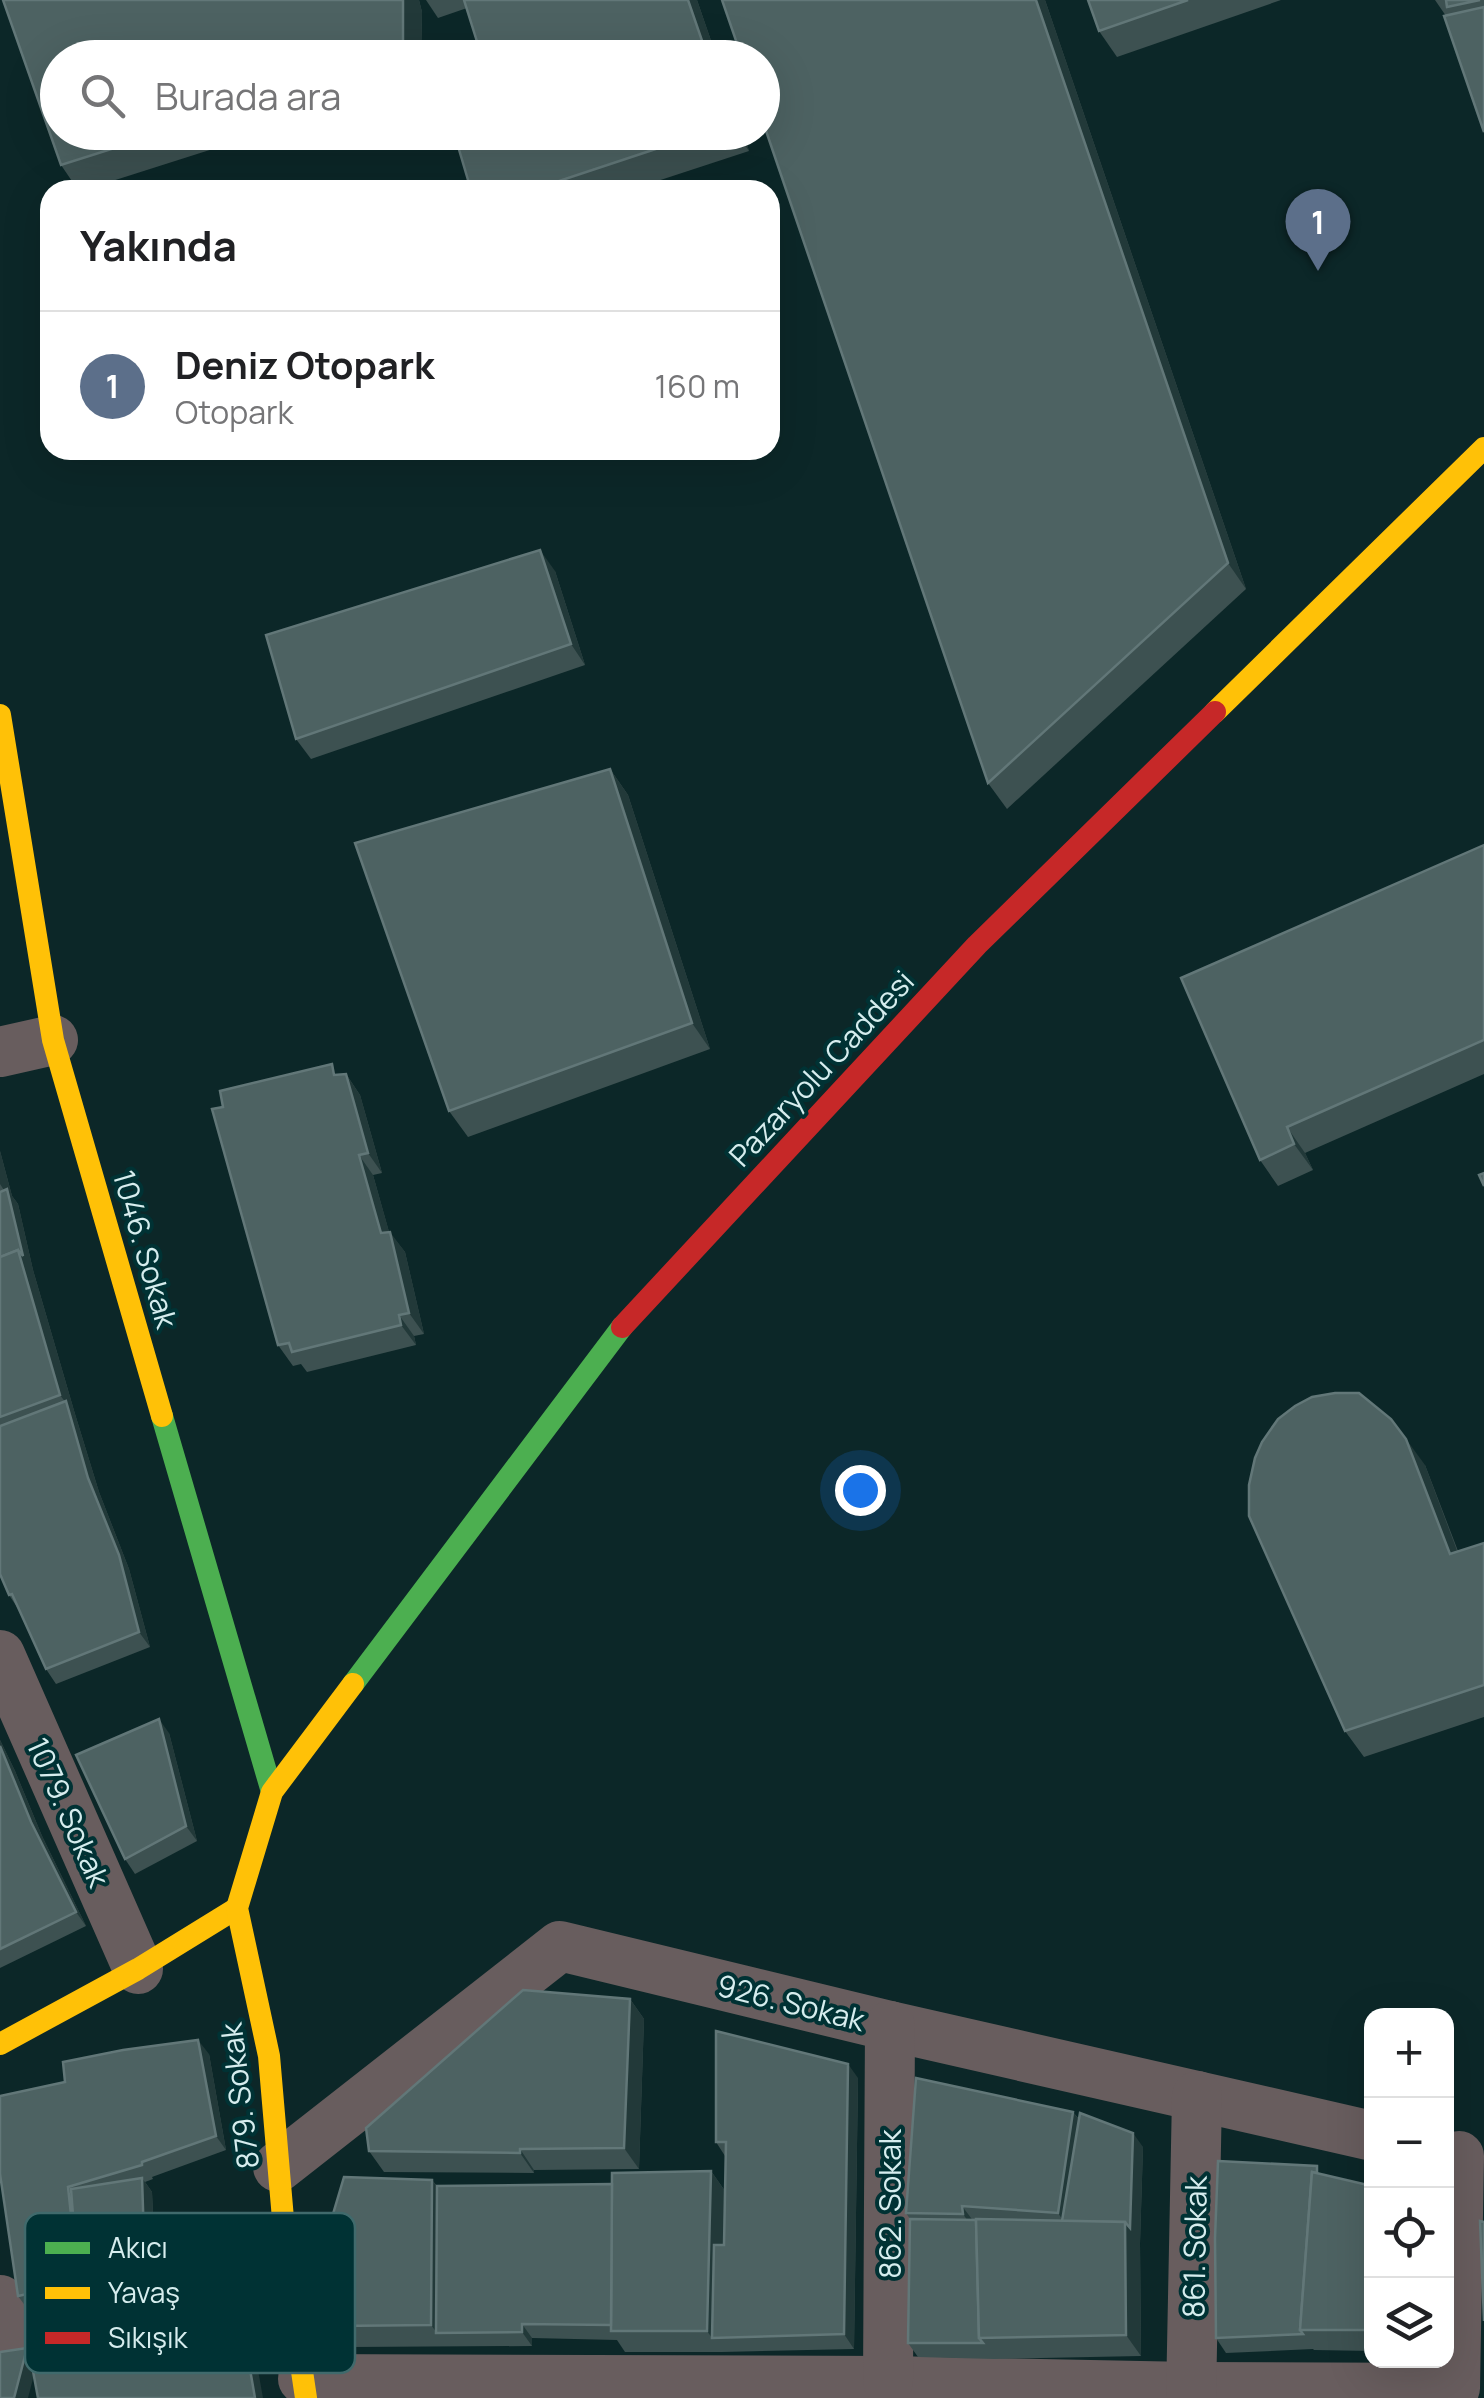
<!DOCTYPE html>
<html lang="tr">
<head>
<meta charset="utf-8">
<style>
	:root { --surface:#fff; --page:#f2f2f2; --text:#202124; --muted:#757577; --line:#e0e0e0; --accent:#111827 }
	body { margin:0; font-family:Manrope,sans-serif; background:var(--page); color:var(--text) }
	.controls { position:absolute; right:30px; bottom:30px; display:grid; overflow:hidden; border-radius:20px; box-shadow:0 10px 40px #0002 }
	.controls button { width:90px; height:90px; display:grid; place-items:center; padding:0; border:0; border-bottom:2px solid var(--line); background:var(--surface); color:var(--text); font:50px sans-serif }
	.you { position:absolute; left:860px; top:1490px; width:35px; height:35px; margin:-25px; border:8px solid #fff; border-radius:50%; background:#1a73e8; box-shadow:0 0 0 15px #1a73e833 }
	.badge { display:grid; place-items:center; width:65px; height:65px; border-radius:50%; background:var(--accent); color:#fff; font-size:32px; font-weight:700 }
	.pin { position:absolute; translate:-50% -82px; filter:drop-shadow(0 2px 5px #0008) }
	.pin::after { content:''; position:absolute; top:52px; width:35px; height:30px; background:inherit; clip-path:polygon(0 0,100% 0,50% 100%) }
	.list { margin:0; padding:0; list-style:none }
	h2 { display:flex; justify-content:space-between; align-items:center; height:130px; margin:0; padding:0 40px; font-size:42px }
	h2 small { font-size:32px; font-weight:400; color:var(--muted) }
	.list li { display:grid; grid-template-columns:65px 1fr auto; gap:30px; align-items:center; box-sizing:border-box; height:150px; padding:0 40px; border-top:2px solid var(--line) }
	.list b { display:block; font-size:38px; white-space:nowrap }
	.list p { margin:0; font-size:32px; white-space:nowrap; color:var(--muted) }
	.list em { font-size:32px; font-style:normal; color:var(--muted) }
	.icon { flex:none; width:55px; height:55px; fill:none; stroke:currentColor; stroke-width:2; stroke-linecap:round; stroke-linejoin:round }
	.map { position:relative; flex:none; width:1484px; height:2398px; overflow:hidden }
	.search { position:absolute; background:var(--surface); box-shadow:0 10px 40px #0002; left:40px; top:40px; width:740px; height:110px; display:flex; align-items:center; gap:25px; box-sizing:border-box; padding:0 35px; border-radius:55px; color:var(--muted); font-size:38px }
	.panel { position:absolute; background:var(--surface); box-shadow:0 10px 40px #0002; left:40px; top:180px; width:740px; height:280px; border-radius:30px }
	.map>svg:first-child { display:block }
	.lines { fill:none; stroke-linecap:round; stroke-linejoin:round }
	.street { stroke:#685d5e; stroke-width:50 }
	.fast { stroke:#4caf50; stroke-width:22 }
	.slow { stroke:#ffc107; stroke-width:22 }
	.jam { stroke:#c62828; stroke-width:22 }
	.wall { fill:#3d5151 }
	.shaded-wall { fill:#223939 }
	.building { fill:#4d6262; stroke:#627778; stroke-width:2.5 }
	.labels { text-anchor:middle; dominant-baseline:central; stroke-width:8; stroke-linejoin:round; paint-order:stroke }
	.street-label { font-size:30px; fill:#d6edee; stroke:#003234 }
	.key { fill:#003234; stroke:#406a6c; stroke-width:2.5 }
	.key-label { font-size:28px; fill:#d6edee }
</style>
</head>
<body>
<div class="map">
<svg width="1484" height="2398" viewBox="0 0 1484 2398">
	<rect width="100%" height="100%" fill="#0c2728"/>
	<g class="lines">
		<g class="street">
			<path d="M0 1052 53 1040"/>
			<path d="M0 1655 138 1969"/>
			<path d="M278 2167 560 1946 890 2026 1372 2136"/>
			<path d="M0 2300 7 2331 288 2277"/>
			<path d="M303 2379 888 2381 1191 2387 1455 2388 1459 2156"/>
			<path d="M888 2381 890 2026"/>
			<path d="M1191 2398 1197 2096"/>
		</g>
		<g class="fast">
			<path d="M162 1416 272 1792"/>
			<path d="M353 1684 622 1327"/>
		</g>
		<g class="slow">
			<path d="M1215 712 1484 448"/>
			<path d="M0 715 53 1040 162 1416"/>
			<path d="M0 2044 138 1969 237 1908"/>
			<path d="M306 2398 288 2277 269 2056 237 1908 272 1792 353 1684"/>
		</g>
		<path class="jam" d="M622 1327 977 945 1215 712"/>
	</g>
	<g class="wall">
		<path d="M3 0H419L422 12 421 58H58V132H266L84 190H78L61 165Z"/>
		<path d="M426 0H697L717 58H450L479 48 467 8 438 18Z"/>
		<path d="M722 0H1045L1246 589 1007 809 988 783Z"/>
		<path d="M1088 0H1281L1117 57 1099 31Z"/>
		<path d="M1435 0H1484V132L1446 16Z"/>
		<path d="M464 132H743L749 151 630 190H471Z"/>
		<path d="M555 571 585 665 311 759 296 739Z"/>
		<path d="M610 769 628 795 710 1049 468 1137 449 1111Z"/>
		<path d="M1484 845V1074L1305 1153 1313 1170 1278 1186 1260 1160Z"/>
		<path d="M346 1074 360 1095 382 1173 373 1175 389 1232 405 1252 424 1334 414 1336 416 1345 307 1372 301 1364 293 1366 278 1345 339 1075Z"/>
		<path d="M0 1151 12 1196 18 1204 33 1270 75 1414 99 1492 129 1569 150 1647 56 1684 46 1669 19 1610 9 1595 0 1574Z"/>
		<path d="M1425 1465 1458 1551 1484 1543V1717L1364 1757 1345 1731Z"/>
		<path d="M169 1733 197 1841 135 1874 125 1859Z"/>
		<path d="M0 1740 15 1771 42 1836 86 1926 0 1968Z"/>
		<path d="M630 1999 644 2019 639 2169 534 2170V2173L384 2172 369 2151Z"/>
		<path d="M209 2054 226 2150 152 2177 153 2179 145 2182 152 2192 156 2284 29 2311 18 2296 65 2082Z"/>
		<path d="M858 2078 854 2349 722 2352H625L617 2340 532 2338V2346L350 2347 335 2326 432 2180 437 2186 612 2184 711 2171 725 2191V2156L716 2142Z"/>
		<path d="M1073 2112 1079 2119 1143 2147 1140 2243 1141 2356 994 2359 918 2357 908 2343 910 2219 906 2213Z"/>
		<path d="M1323 2174 1372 2186V2351L1314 2350 1313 2349 1226 2353 1216 2338Z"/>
	</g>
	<g class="shaded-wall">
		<path d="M403 0H419L422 12 421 58H403Z"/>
		<path d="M688 0H697L717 58H708Z"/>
		<path d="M1036 0H1045L1246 589 1228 563Z"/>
		<path d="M736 132H743L749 151Z"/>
		<path d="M540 550 555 571 585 665 571 644Z"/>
		<path d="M610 769 628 795 710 1049 692 1023Z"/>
		<path d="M346 1074 360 1095 382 1173 368 1153Z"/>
		<path d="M1287 1127 1305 1153 1313 1170 1294 1144Z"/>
		<path d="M0 1151 12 1196 18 1204 33 1270 75 1414 99 1492 129 1569 150 1647 139 1632 88 1478 66 1403 60 1395 18 1250 9 1198 0 1184Z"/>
		<path d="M359 1155 373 1175 395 1253 390 1232 405 1252 424 1334 409 1313 381 1233Z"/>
		<path d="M399 1315 414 1336 416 1345 401 1325Z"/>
		<path d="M1406 1439 1425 1465 1468 1580 1450 1554Z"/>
		<path d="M159 1719 169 1733 197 1841 186 1826Z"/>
		<path d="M0 1740 15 1771 42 1836 86 1926 76 1912 31 1822 0 1746Z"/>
		<path d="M630 1999 644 2019 639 2169 624 2148Z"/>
		<path d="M198 2040 209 2054 226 2150 216 2136Z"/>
		<path d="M848 2064 858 2078 854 2349 844 2334Z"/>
		<path d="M1073 2112 1088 2132 1067 2226 1058 2213Z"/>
		<path d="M1133 2133 1143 2147 1140 2243 1141 2356 1126 2335 1125 2222Z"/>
		<path d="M520 2149 534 2170V2173L520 2153Z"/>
		<path d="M711 2171 725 2191 722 2338H712L707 2331Z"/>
		<path d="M142 2178 152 2192 156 2284 145 2269Z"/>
		<path d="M432 2180 447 2200 437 2333 431 2325Z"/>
		<path d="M962 2206 977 2226V2234L963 2214Z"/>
		<path d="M238 2300 248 2314 263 2398H255Z"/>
		<path d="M522 2324 532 2338V2346L522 2332Z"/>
		<path d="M27 2348 37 2363 28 2398H14Z"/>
	</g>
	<g class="building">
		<path d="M3 0H403V58H58V132H165L61 165Z"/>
		<path d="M464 0H688L708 58H450L479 48Z"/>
		<path d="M722 0H1036L1228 563 988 783 762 119V58H742Z"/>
		<path d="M1088 0H1188L1099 31Z"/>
		<path d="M1446 0H1480L1447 7Z"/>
		<path d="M1484 7V132L1444 16Z"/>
		<path d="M464 132H707L532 190H471L455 136Z"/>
		<path d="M540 550 571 644 296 739 266 635Z"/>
		<path d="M610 769 692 1023 449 1111 355 843Z"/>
		<path d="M1484 845V1040L1287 1127 1294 1144 1260 1160 1181 978Z"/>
		<path d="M332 1064 334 1075 346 1074 368 1153 359 1155 381 1233 390 1232 409 1313 399 1315 401 1325 292 1352 289 1343 278 1345 212 1109 223 1107 220 1091Z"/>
		<path d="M1484 1173V1186L1479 1175Z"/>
		<path d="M7 1189 23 1256 18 1250 0 1257V1192Z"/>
		<path d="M18 1250 60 1395 0 1417V1257Z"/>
		<path d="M1335 1393H1359L1391 1419 1406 1439 1450 1554 1484 1543V1685L1345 1731 1249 1516V1485L1255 1458 1262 1442 1278 1419 1295 1406 1312 1397Z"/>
		<path d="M66 1401 88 1478 119 1555 139 1632 46 1669 12 1594 9 1595 0 1574V1426Z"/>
		<path d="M159 1719 186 1826 125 1859 76 1755Z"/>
		<path d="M0 1746 31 1822 76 1912 0 1949Z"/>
		<path d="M523 1990 630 1999 624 2148 520 2149V2153L369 2151 366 2128Z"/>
		<path d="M716 2031 848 2064 844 2334 712 2338 714 2245H724L726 2142H716Z"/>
		<path d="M198 2040 216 2136 142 2162V2165L68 2187 71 2215H73L71 2189 142 2178 145 2269 18 2296 0 2174V2096L65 2082 63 2062 123 2050Z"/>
		<path d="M916 2078 1073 2112 1058 2213 962 2206 963 2214 906 2213Z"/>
		<path d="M1080 2113 1133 2133 1130 2228 1125 2222 1062 2221Z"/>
		<path d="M1218 2161 1317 2166V2173L1312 2172 1300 2330 1303 2334 1216 2338 1215 2238Z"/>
		<path d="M711 2171 707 2331H611L612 2173Z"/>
		<path d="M1312 2172 1372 2186V2330H1300Z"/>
		<path d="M344 2177 432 2180 431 2325 335 2326 327 2268 328 2231Z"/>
		<path d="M612 2184 611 2325 522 2324V2332L436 2333 437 2186Z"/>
		<path d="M910 2219 976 2220 979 2338 983 2343H908Z"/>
		<path d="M976 2219 1125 2222 1126 2335 979 2338Z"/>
		<path d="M1480 2221 1484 2222V2321Z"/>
		<path d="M238 2300 255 2398H38L28 2344 90 2327 153 2316 152 2314Z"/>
		<path d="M27 2348 14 2398H0V2352Z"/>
	</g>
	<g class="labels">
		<g class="street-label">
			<text transform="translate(821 1068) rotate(-47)">Pazaryolu Caddesi</text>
			<text transform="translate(146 1249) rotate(74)">1046. Sokak</text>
			<text transform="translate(69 1812) rotate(66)">1079. Sokak</text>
			<text transform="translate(791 2002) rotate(14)">926. Sokak</text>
			<text transform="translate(239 2096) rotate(-97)">879. Sokak</text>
			<text transform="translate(889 2204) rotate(-90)">862. Sokak</text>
			<text transform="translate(1194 2247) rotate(-89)">861. Sokak</text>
		</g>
	</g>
	<rect x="25" y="2213" width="330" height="160" rx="15" class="key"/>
	<rect x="45" y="2242" width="45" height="12" fill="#4caf50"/>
	<rect x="45" y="2287" width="45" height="12" fill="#ffc107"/>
	<rect x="45" y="2332" width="45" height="12" fill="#c62828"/>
	<g class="key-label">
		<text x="108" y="2258">Akıcı</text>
		<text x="108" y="2303">Yavaş</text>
		<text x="108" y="2348">Sıkışık</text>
	</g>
</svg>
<div class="controls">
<button>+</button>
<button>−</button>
<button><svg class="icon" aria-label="locate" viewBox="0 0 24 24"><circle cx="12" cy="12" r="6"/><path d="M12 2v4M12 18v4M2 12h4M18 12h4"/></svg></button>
<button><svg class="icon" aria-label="layers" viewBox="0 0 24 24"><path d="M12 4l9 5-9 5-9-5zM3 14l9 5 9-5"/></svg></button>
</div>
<div class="you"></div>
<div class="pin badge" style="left:1318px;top:271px;background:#5c6f8a">1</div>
<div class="search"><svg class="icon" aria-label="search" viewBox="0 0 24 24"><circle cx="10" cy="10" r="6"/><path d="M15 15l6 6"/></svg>Burada ara</div>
<section class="panel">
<h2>Yakında<small></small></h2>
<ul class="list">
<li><span class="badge" style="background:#5c6f8a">1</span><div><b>Deniz Otopark</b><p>Otopark</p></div><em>160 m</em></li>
</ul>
</section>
</div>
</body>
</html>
